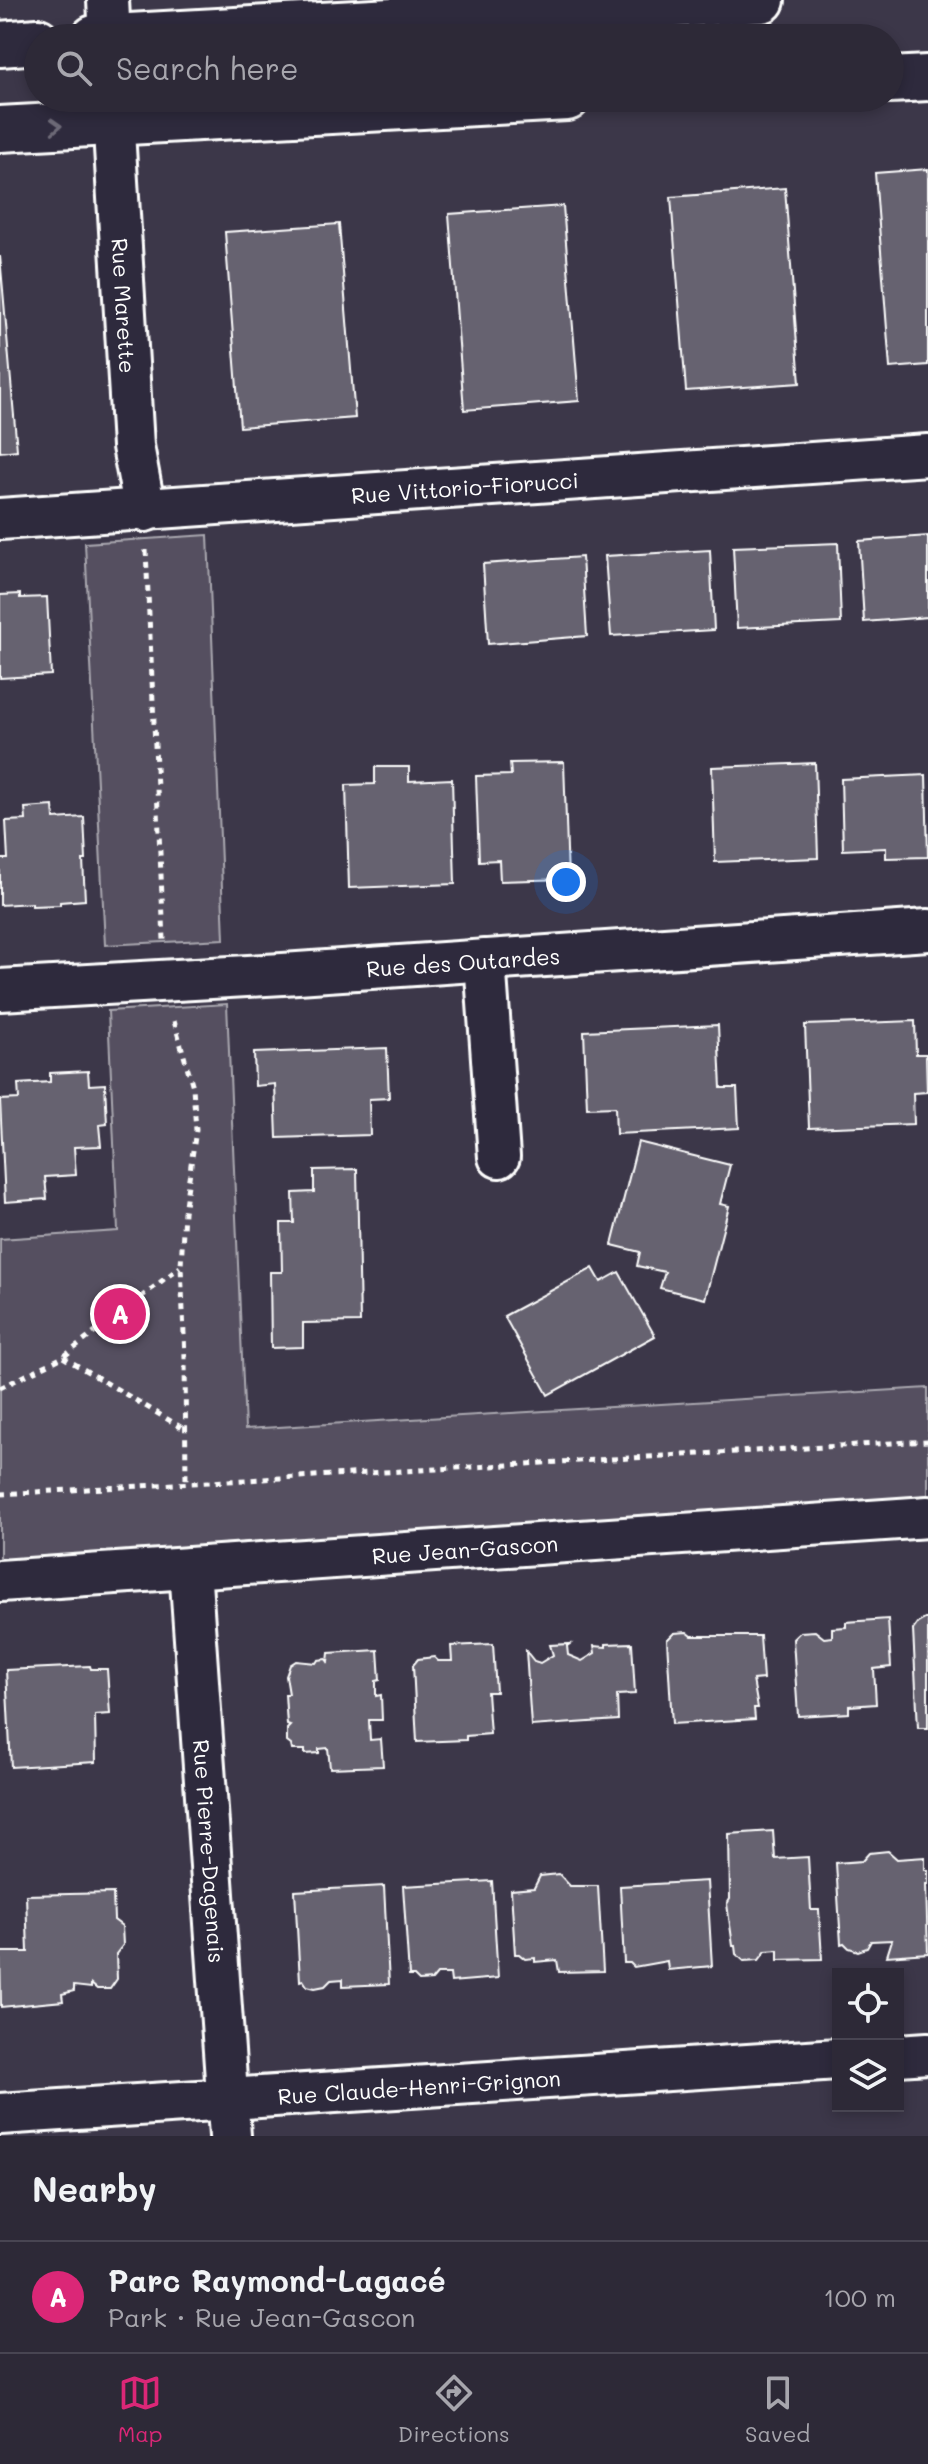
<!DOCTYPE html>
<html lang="en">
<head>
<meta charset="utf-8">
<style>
	:root { --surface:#2d2937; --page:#35313f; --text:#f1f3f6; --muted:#a7a6ad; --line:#484552; --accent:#db2777 }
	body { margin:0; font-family:Mali,sans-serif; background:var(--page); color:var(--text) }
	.controls { position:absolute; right:24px; bottom:24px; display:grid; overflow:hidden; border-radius:0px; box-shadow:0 4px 12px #0003 }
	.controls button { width:72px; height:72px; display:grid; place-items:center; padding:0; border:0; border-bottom:2px solid var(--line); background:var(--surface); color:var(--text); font:40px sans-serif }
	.you { position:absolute; left:566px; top:882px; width:28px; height:28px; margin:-20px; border:6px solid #fff; border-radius:50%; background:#1a73e8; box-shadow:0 0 0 12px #1a73e833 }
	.badge { display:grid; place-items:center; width:52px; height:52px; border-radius:50%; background:var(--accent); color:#fff; font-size:26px; font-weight:700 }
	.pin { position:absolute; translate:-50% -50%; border:4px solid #fff; box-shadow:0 2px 8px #0006 }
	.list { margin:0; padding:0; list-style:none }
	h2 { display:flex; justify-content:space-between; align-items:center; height:104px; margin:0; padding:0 32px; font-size:34px }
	h2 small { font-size:26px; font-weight:400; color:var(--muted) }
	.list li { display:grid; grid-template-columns:52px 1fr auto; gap:24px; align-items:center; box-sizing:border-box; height:112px; padding:0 32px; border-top:2px solid var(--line) }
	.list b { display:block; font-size:30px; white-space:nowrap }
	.list p { margin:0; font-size:26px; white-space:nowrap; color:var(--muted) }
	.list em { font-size:26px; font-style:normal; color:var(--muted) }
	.icon { flex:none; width:44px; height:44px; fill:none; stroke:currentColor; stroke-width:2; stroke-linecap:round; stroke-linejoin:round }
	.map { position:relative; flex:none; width:928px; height:2136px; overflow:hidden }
	.search { position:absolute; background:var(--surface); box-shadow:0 4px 12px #0003; left:24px; right:24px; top:24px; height:88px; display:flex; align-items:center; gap:20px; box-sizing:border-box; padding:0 28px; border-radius:44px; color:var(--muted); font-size:30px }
	.sheet { height:216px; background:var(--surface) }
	nav { display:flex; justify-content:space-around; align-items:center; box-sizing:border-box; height:112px; border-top:2px solid var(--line); background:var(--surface); font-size:22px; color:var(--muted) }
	nav a { display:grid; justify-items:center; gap:4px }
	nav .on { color:var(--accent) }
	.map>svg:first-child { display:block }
	.green { fill:#555060; stroke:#aaa8b0; stroke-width:2 }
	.building { fill:#666270; stroke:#fff; stroke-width:2 }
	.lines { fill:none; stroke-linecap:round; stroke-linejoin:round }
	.street-casing { stroke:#fff; stroke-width:46 }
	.primary-casing { stroke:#fff; stroke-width:50 }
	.path { stroke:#fff; stroke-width:5; stroke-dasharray:6 6; stroke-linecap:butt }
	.street { stroke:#2f2a3d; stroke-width:40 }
	.primary { stroke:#2f2a3d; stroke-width:44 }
	.oneway { stroke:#6d6a77 }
	.labels { text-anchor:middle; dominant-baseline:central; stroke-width:8; stroke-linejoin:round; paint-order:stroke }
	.street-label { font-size:22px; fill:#fff; stroke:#2f2a3d }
</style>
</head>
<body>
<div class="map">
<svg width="928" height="2136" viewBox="0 0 928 2136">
	<rect width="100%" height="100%" fill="#3c3749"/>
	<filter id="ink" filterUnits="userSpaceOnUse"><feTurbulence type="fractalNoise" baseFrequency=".0125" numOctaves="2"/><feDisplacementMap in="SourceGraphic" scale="16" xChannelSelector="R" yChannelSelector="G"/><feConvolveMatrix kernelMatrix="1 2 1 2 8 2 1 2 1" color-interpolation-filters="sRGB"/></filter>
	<g filter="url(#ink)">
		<g class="green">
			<path d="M208 535 224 939 105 945 85 543Z"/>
			<path d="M227 1004 245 1429 928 1388V1517L0 1581V1239L118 1231 108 1011Z"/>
		</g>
		<g class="building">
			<path d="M928 169V365L890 368 875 173Z"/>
			<path d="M785 188 800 383 686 391 671 197Z"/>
			<path d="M563 206 579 401 464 410 449 214Z"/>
			<path d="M339 224 355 418 240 427 225 232Z"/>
			<path d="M0 256 17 450 0 452Z"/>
			<path d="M928 536V617L864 622 859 541Z"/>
			<path d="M838 543 841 623 737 628 733 547Z"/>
			<path d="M710 550 714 630 611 636 605 556Z"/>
			<path d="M582 557 587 636 488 644 483 564Z"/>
			<path d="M20 594V598L47 597 51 675 0 678V595Z"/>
			<path d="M564 762 568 879 500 881 499 860 479 861 476 776 511 775 510 763Z"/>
			<path d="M815 763 818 858 715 862 712 767Z"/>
			<path d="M375 767H409V781L452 779 455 884 349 888 346 785 375 784Z"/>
			<path d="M926 775 928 857 886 858V848L843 850 841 779Z"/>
			<path d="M53 806 54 819 84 817 86 860H83L85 900 60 902V905L32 906V903L0 905V859H8L6 821 26 820 25 808Z"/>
			<path d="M915 1021 916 1054H926L927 1092 913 1093 914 1124 809 1128 805 1025Z"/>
			<path d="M718 1025 721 1088H737L739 1128 616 1134 615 1107 587 1108 584 1031Z"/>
			<path d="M387 1048 389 1098 369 1099 370 1135 277 1138 275 1084 255 1086 254 1053Z"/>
			<path d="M88 1071 89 1085 105 1084 107 1124 99 1125 101 1146 74 1147 76 1175 45 1177 47 1199 5 1202 0 1100 19 1099 18 1084 50 1082V1073Z"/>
			<path d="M638 1142 730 1165 720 1204 729 1206 705 1299 660 1288 665 1272 637 1266 640 1252 612 1245Z"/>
			<path d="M357 1169 360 1322 303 1323V1347L271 1348 270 1272H282L281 1223H294L293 1193 314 1192V1170Z"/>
			<path d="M593 1268 601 1282 619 1272 655 1336 548 1395 504 1316Z"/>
			<path d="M888 1619 891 1667 874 1669 876 1704 849 1706V1713L798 1716 793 1639 800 1632 815 1631 824 1638 832 1637V1628L846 1627V1622Z"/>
			<path d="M925 1619H928V1728H918L913 1630 918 1623Z"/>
			<path d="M687 1632 692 1636H760L763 1679 753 1680 758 1708H754L755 1719 672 1724 667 1640 674 1633Z"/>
			<path d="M632 1643 635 1694 617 1695 618 1720 531 1726 526 1651 534 1661 540 1663 553 1655 550 1645 570 1644 567 1646 568 1655 582 1661 595 1653 594 1646 606 1647V1644Z"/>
			<path d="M493 1644 496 1692H487L490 1734 466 1736V1740L417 1742 413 1665 418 1659 434 1657 438 1661H452L451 1646Z"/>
			<path d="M378 1650 380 1680 376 1681V1696L381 1695 382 1720H369L370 1740 381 1739 383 1766 330 1768 328 1748 319 1749V1753L305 1754V1750H292L291 1745 287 1742V1729L290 1726 287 1725 285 1694H289L286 1676 290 1665 296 1661 316 1663 318 1660 326 1659 328 1662 329 1653Z"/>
			<path d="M90 1666 91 1669H107L110 1714 95 1715 96 1762 11 1767 6 1670Z"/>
			<path d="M773 1831 775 1859 808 1857 811 1910H819L822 1959 778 1960V1950L766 1951 759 1960 744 1961 736 1954 735 1946H733L727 1904 730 1899 729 1834Z"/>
			<path d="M888 1851 897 1859 925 1857V1870H928V1884H926L928 1953 887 1956 892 1940 871 1941 867 1948 858 1951 849 1948 844 1943 841 1944 836 1863 862 1861 869 1853Z"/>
			<path d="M559 1874 570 1886H598L603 1971 559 1972 557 1960 535 1962V1958L525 1959 519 1954H515L511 1890 534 1888 540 1876Z"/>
			<path d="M492 1881 498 1978 451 1982 450 1974H437L432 1980 419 1981 414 1976H409L403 1886Z"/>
			<path d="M707 1881 712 1966 668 1970 667 1961 634 1967 630 1963H624L620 1886Z"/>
			<path d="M384 1886 389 1984 343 1986V1979L331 1980 325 1986 315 1988 307 1986 303 1980 300 1981 295 1891Z"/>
			<path d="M113 1893 114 1920 122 1926 123 1945 116 1954 117 1979 110 1989H97L91 1984V1988L74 1986V1991L62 1994 63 2001 1 2007 0 1952H28L26 1895Z"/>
		</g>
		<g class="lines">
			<g class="street-casing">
				<g id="street">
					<path d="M108 0 110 38"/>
					<path id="s1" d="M112 98 133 446 145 511"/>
					<path id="s2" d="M0 519 928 455"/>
					<path d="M485 960 499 1157"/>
					<path id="s3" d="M0 990 283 974 928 930"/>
					<path id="s4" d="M190 1568 230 2136"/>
					<path id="s5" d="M0 1581 928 1517"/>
					<path d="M898 2055 928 2053"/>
					<path id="s6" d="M0 2114 838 2059"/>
				</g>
			</g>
			<g class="primary-casing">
				<g id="primary">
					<path d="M94 38 762 0"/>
					<path d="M0 44 38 41"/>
					<path d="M890 80 928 78"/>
					<path d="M0 129 567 98"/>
				</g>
			</g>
			<g class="path">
				<path d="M146 550 164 940"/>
				<path d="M174 1021 193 1087 196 1130 184 1212 181 1266 185 1357 186 1484"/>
				<path d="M63 1357 184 1429"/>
				<path d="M0 1388 63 1357 180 1267"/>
				<path d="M0 1494 928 1441"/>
			</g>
			<use href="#street" class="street"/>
			<use href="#primary" class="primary"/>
		</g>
		<defs><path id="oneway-chevron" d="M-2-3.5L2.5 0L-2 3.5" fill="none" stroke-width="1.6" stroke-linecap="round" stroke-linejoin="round" transform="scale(2)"/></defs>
		<use class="oneway" href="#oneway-chevron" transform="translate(56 126) rotate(-3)"/>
	</g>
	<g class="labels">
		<g class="street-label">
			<text stroke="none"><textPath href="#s1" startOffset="208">Rue Marette</textPath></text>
			<text stroke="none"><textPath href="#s2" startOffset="466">Rue Vittorio-Fiorucci</textPath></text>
			<text stroke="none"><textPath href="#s3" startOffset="464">Rue des Outardes</textPath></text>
			<text stroke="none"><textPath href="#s5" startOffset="466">Rue Jean-Gascon</textPath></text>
			<text stroke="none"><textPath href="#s4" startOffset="284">Rue Pierre-Dagenais</textPath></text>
			<text stroke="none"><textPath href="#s6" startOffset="420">Rue Claude-Henri-Grignon</textPath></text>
		</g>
	</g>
</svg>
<div class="controls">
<button><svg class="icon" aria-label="locate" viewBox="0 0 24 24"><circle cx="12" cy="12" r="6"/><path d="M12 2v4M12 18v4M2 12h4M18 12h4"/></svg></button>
<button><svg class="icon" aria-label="layers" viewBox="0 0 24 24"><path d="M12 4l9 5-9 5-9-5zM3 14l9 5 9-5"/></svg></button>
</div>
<div class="you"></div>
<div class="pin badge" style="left:120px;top:1314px">A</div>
<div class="search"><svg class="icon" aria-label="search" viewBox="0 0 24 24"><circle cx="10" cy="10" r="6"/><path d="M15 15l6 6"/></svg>Search here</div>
</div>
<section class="sheet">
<h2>Nearby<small></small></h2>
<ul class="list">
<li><span class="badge">A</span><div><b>Parc Raymond-Lagacé</b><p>Park · Rue Jean-Gascon</p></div><em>100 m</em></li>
</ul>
</section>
<nav>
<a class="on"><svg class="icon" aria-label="map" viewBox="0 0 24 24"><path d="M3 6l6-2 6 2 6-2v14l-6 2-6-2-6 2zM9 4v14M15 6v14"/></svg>Map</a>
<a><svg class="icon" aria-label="directions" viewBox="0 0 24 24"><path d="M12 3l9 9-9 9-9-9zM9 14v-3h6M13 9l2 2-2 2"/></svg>Directions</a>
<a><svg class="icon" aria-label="saved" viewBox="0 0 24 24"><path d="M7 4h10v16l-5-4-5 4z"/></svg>Saved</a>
</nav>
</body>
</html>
